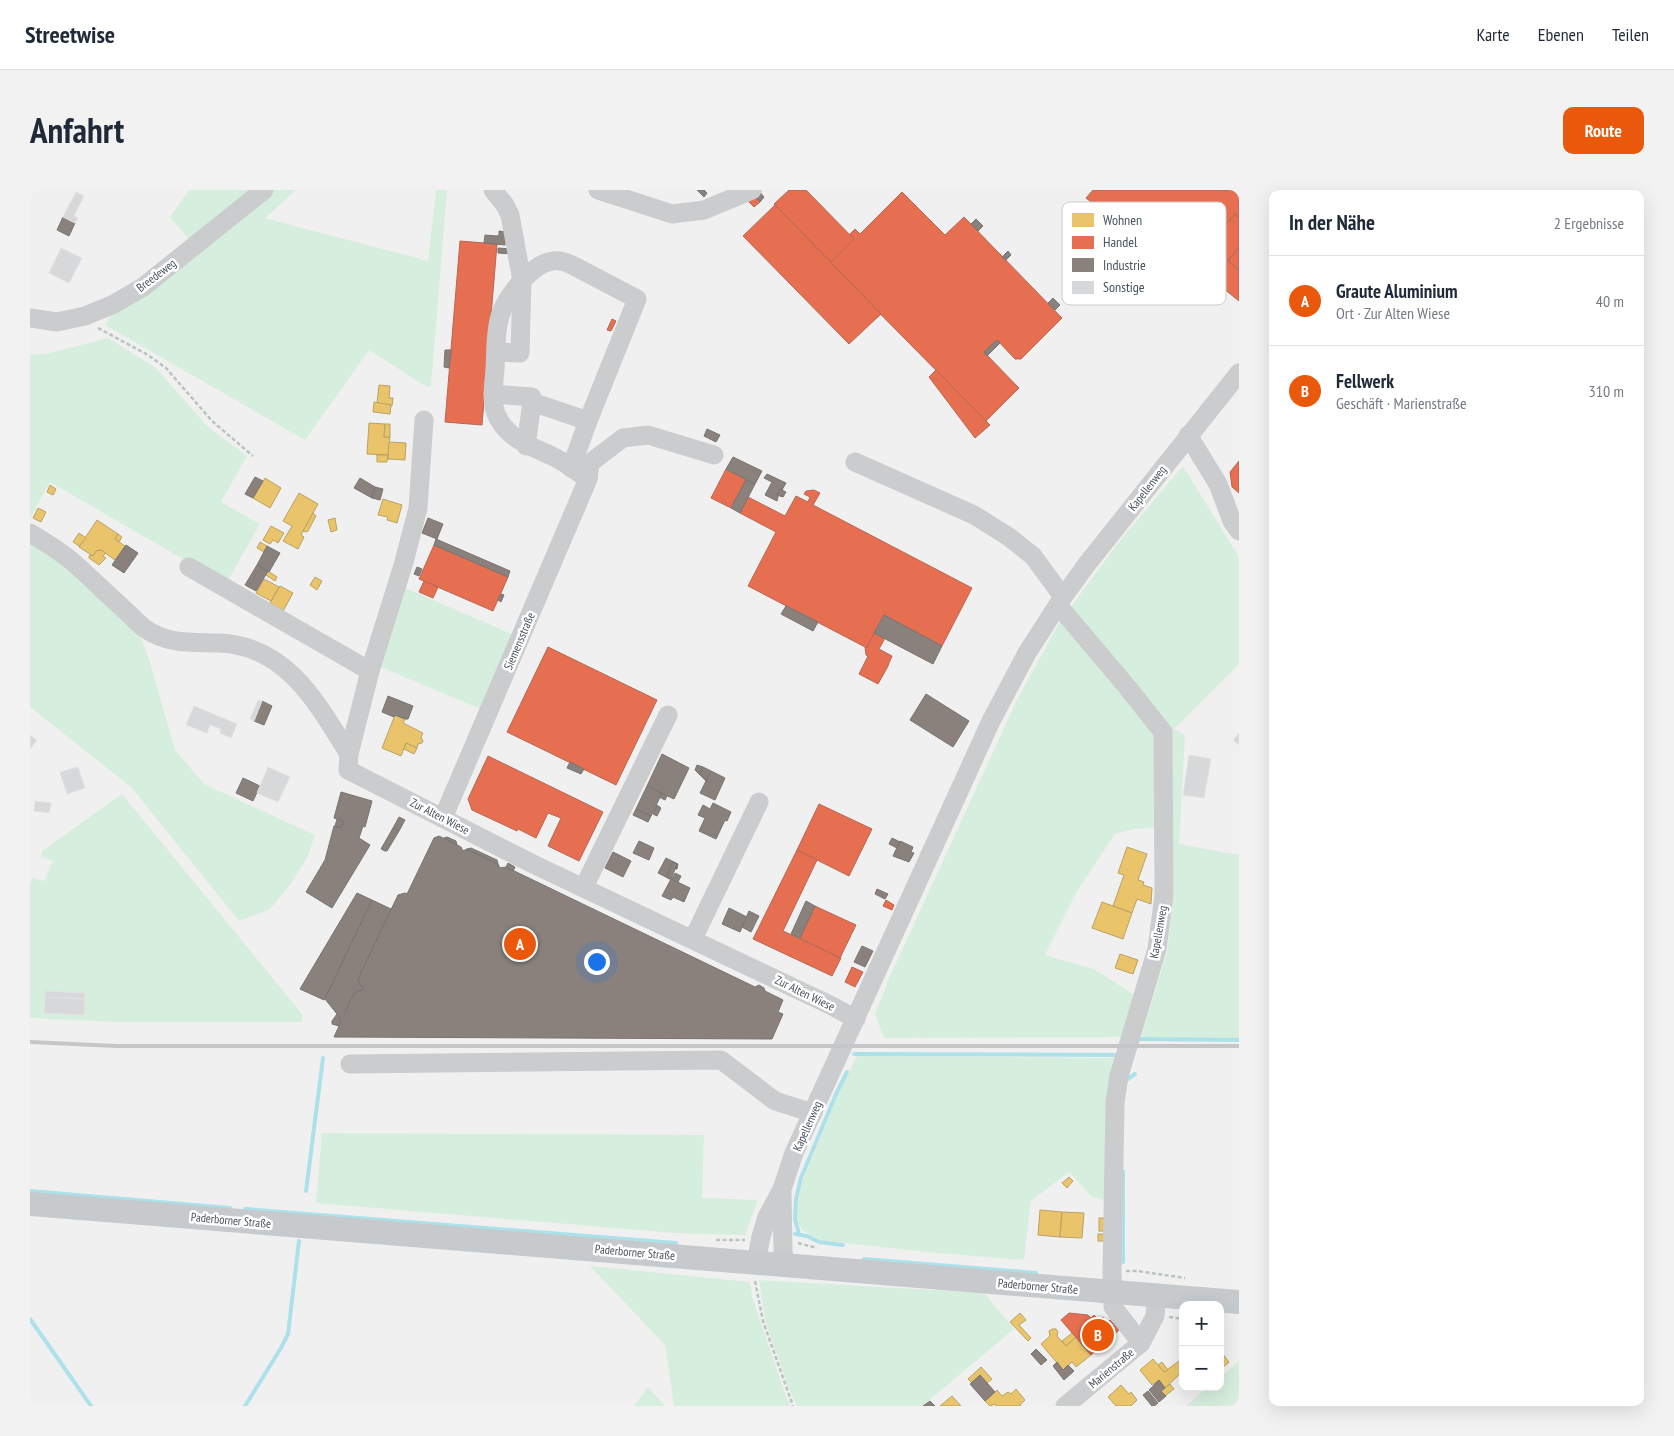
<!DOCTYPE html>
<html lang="de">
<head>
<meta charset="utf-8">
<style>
	:root { --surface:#fff; --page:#f2f2f3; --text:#1f2937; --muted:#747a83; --line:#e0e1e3; --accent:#ea580c }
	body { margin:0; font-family:"PT Sans Narrow",sans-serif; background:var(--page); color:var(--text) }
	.controls { position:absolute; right:15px; bottom:15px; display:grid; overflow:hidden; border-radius:10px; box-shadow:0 5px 20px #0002 }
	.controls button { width:45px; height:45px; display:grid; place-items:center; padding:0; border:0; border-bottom:1px solid var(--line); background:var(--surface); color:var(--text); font:25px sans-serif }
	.you { position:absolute; left:566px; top:771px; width:18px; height:18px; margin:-12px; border:4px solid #fff; border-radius:50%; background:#1a73e8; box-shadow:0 0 0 8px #1a73e833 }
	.badge { display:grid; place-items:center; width:32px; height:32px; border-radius:50%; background:var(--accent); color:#fff; font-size:16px; font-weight:700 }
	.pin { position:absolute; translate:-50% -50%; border:2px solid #fff; box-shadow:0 1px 5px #0006 }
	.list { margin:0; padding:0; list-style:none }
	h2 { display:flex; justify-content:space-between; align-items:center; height:65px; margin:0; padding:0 20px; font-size:21px }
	h2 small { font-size:16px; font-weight:400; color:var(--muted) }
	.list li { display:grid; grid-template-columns:32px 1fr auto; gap:15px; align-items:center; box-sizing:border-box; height:90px; padding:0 20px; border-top:1px solid var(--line) }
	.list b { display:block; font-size:19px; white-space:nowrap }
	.list p { margin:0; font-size:16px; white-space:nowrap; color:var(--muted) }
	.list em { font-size:16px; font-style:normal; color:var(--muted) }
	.map { position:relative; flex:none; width:1209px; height:1216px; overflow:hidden; border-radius:10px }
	header { display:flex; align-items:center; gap:30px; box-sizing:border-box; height:70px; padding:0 25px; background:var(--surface); border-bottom:1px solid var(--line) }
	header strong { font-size:24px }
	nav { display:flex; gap:28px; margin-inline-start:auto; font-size:18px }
	.intro { display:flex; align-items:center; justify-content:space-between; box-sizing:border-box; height:120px; padding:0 30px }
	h1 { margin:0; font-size:35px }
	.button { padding:12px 22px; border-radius:10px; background:var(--accent); color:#fff; font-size:18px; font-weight:700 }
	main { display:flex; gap:30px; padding:0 30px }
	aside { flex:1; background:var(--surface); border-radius:10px; box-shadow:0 5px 20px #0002 }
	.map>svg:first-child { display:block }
	.green { fill:#d6eedd }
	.homes { fill:#e9c46a; stroke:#b9a266 }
	.shops { fill:#e76f51; stroke:#b76754 }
	.industry { fill:#8a817c; stroke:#767472 }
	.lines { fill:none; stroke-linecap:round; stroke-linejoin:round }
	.stream { stroke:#ace1ea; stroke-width:4 }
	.building { fill:#d7d8d9; stroke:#e2e2e3 }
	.path { stroke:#b8c4c0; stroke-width:2.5; stroke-dasharray:4 2.5; stroke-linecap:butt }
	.minor { stroke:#caccce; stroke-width:19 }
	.major { stroke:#c6cacc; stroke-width:24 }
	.rail { stroke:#c5c6c8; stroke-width:4 }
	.labels { text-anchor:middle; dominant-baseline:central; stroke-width:5; stroke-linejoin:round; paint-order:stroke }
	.street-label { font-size:12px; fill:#48545c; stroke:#fff }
	.key { fill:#fff; stroke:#c8ccce; stroke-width:1 }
	.key-label { font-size:14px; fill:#48545c }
</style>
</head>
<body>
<header>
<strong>Streetwise</strong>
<nav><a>Karte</a><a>Ebenen</a><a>Teilen</a></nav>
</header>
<div class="intro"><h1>Anfahrt</h1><a class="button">Route</a></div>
<main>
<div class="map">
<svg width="1209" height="1216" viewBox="0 0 1209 1216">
	<rect width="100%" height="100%" fill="#f1f0f0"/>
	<g class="green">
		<path d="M159 0H223L162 53 140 27Z"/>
		<path d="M243 0H266L235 28 398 71 406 0H417L401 197 395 196 339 160 275 250 75 135 83 122 228 13Z"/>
		<path d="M78 148 126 178 178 237 217 266 191 312 230 334 196 394 20 292 0 328V165L20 163Z"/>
		<path d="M1153 276 1209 367V474L1144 539 1155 545 1149 654 1209 665V848H1111L1137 762 1144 703 1143 653 1128 637 1105 639 1085 644 1046 703 1015 765 1064 779 1109 808 1096 847 854 848 845 824 860 786 986 512 1029 433 1088 353Z"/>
		<path d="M0 348 107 438 119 469 145 560 174 594 285 645 277 668 260 695 239 720 209 731 101 597 0 517Z"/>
		<path d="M371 396 484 445 453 520 346 475Z"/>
		<path d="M92 604 272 824V832H85L0 828V694L2 688 14 691 23 671 11 667 12 661Z"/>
		<path d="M827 866 1089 868 1079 1011 1062 1007 1039 982 1001 1011 994 1070 896 1062 789 1050 772 1040 767 1031 768 1010 773 990 808 905Z"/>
		<path d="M292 943 674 945 672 1008 728 1010 715 1045 645 1043 286 1013Z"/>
		<path d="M560 1076 720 1092 722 1107 755 1203 760 1216H644L635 1155Z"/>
		<path d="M729 1090 954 1103 984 1139 892 1216H767L758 1197 735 1130Z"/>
		<path d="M1209 1171V1216H1156L1178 1197H1190V1187Z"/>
		<path d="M618 1197 635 1216H604Z"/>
	</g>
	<g class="homes">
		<path d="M349 195 360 196 359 208H363L362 216 347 213Z"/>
		<path d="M344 212 361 215 360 224 343 222Z"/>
		<path d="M339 233 355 234 354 247H360L358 265 337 264Z"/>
		<path d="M355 234H360V247H354Z"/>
		<path d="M359 252 376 253 375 270 358 269Z"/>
		<path d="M347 265H358L357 272H347Z"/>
		<path d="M235 288 251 298 240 318 223 308Z"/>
		<path d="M20 295 26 299 23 305 17 302Z"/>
		<path d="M269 303 288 314 271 345 274 347 268 359 253 351 262 336 253 331Z"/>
		<path d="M353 309 372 315 367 333 357 330 358 327 348 325Z"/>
		<path d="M8 318 16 322 11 332 3 328Z"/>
		<path d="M283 323 286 326 278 341 275 342 273 341Z"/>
		<path d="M305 328 307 340 301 342 298 330Z"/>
		<path d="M67 330 88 344 85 349 95 356 85 370 71 360 66 361 63 366 49 357Z"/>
		<path d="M241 336 254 343 248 353 243 350 240 354 233 350Z"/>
		<path d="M49 343 56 348 49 356 43 352Z"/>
		<path d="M88 344 92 347 89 352 85 349Z"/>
		<path d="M230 352 237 356 234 362 227 358Z"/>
		<path d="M71 360 76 363 73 366 76 368 69 375 59 368V366L60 365 63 366 66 361Z"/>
		<path d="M238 381 247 387 245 391 236 385Z"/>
		<path d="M285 387 292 391 287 400 280 395Z"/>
		<path d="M234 389 249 397 241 411 226 403Z"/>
		<path d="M250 396 263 403 253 421 240 413Z"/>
		<path d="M365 525 375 529 373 533 393 543 391 547 393 551 392 553 388 554 387 558 376 553 371 566 352 558Z"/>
		<path d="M376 553 387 558 384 564 374 559Z"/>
		<path d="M1097 657 1117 664 1108 690 1114 692 1113 695 1122 698 1121 714 1107 709 1102 723 1083 716 1094 685 1088 683Z"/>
		<path d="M1072 712 1102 723 1093 749 1062 738Z"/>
		<path d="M1090 764 1108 770 1103 784 1085 778Z"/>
		<path d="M1039 987 1043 991 1037 998 1032 993Z"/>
		<path d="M1010 1020 1032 1022 1030 1047 1008 1045Z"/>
		<path d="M1032 1022 1054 1023 1052 1048 1030 1047Z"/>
		<rect x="1069" y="1028" width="6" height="13"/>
		<rect x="1068" y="1044" width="7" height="7"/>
		<path d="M990 1123 996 1130 989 1135 1001 1148 998 1151 980 1132Z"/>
		<path d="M1022 1139H1026L1028 1142 1027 1146 1036 1156 1046 1147 1061 1165 1046 1177 1042 1172 1033 1180 1011 1154 1020 1146 1019 1141Z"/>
		<path d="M1042 1143 1046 1147 1036 1156 1032 1151Z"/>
		<path d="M1192 1163 1199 1172 1192 1178 1190 1176V1164Z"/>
		<path d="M1153 1168V1189L1149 1185 1135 1198 1129 1190 1122 1195 1110 1180 1123 1169 1134 1182Z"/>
		<path d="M1132 1172 1138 1180 1134 1182 1128 1175Z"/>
		<path d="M951 1177 962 1189 957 1193 950 1185 942 1193 938 1189Z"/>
		<path d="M1140 1194 1144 1199 1135 1206 1131 1201Z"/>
		<path d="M1091 1195 1099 1204 1101 1202 1107 1210 1101 1216H1086L1078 1207Z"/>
		<path d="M986 1199 995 1210 990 1215 991 1216H966L965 1214 960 1216 955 1211 967 1200 972 1206 978 1202 981 1204Z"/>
		<path d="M922 1206 931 1216H910Z"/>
	</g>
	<g class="shops">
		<path d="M759 0H776L824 49 801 72 744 14Z"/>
		<path d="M1063 0H1209V28L1205 24 1179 55 1160 40 1135 71 1056 8Z"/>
		<path d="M872 2 915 45 934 27 1032 128 991 169H985L967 150 954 162 989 198 956 231 800 73 824 49 820 44 825 39 830 44Z"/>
		<path d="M722 3 730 12 724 17 716 9Z"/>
		<path d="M745 15 851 124 819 154 713 46Z"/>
		<path d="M1205 24 1209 28V57L1198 71 1209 80V111L1189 95 1192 92 1166 71Z"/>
		<path d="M430 51 467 54 452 235 415 232Z"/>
		<path d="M1209 57V80L1198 71Z"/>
		<path d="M582 129 586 131 581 141 577 140Z"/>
		<path d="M906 180 960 235 945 248 899 187Z"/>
		<path d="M1209 271V303L1202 297 1200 282Z"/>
		<path d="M696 279 716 290 701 318 681 308Z"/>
		<path d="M784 300 790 303 783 315 942 398 912 456 854 425 837 458 718 396 746 342 710 323 718 307 755 326 766 306 778 312 780 307 774 304 776 301Z"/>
		<path d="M404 355 478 387 463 421 389 389Z"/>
		<path d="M394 391 408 397 403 408 389 402Z"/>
		<path d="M845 441 852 445 854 450 849 459 862 466 857 478 848 494 829 484 838 466 836 465 835 457 837 458Z"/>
		<path d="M518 457 627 510 586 595 477 542Z"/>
		<path d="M458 566 573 622 549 671 518 656 531 628 518 623 506 648 488 639 487 641 442 620 438 609Z"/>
		<path d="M789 614 842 639 819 686 767 660Z"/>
		<path d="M767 660 787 670 753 741 811 768 802 786 723 749Z"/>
		<path d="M856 710 864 715 862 720 853 716Z"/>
		<path d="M785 716 826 735 810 768 770 748Z"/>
		<path d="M822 777 833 782 825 797 815 792Z"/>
		<path d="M1039 1123 1058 1125 1061 1128 1064 1125 1069 1130 1073 1127 1077 1132 1080 1130 1089 1140 1061 1165 1031 1130Z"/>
	</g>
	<g class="industry">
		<path d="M667 0H674L677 3 674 7Z"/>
		<path d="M728 0 734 7 730 12 723 4Z"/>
		<path d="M33 27 45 33 39 46 27 40Z"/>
		<path d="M946 29 953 36 948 41 941 34Z"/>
		<path d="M469 41 476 42 475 55 454 53 455 45 467 46 469 45Z"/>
		<path d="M468 58 482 59V64L468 63Z"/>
		<path d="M978 61 981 65 976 70 972 67Z"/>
		<path d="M1023 108 1030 115 1025 120 1018 113Z"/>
		<path d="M967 150 970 153 957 166 954 162Z"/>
		<path d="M415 160H421L419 178 414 177Z"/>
		<path d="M677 239 690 245 686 252 674 246Z"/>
		<path d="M703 267 732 281 725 294 696 279Z"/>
		<path d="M737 284 756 293 752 300 750 299 747 311 735 305 742 292 734 288Z"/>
		<path d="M225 287 233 291 223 308 215 304Z"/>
		<path d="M330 288 345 297 342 308 324 298Z"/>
		<path d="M716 290 725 294 710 323 701 318Z"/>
		<path d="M345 297 353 299 350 310 342 308Z"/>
		<path d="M750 299 756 302 753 307 747 305Z"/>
		<path d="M398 328 413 334 407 349 392 343Z"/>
		<path d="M406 349 480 381 478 387 404 355Z"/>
		<path d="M96 355 108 363 94 383 82 375Z"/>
		<path d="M237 356 250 363 239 382 227 375Z"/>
		<path d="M227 375 238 381 226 401 215 395Z"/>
		<path d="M387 377 392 379 389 386 384 384Z"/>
		<path d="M471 404 474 405 471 412 468 410Z"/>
		<path d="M756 416 788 432 783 441 751 424Z"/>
		<path d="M854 425 912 456 903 474 844 443Z"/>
		<path d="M896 504 939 531 923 557 880 530Z"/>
		<path d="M358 506 383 516 378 529H375L365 525 364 527 352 522Z"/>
		<path d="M232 511 242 516 234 535 224 531Z"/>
		<path d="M632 564 659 578 644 609 617 596Z"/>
		<path d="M540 572 554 579 551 584 537 578Z"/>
		<path d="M667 575 673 577 670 585 665 580Z"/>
		<path d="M673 577 681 581 676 591 670 585Z"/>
		<path d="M681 581 695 588 685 610 670 603Z"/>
		<path d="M213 588 230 596 223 611 206 603Z"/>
		<path d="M617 596 632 603 621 626 606 619Z"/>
		<path d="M311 602 342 611 335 637 333 636 329 648 340 655 302 718 276 702 295 670 304 636 312 638 313 631 304 628Z"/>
		<path d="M632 603 637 606 635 610 629 607Z"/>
		<path d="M683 613 701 622 697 631 695 630 686 649 669 641 675 628 668 625 673 615 680 619Z"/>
		<path d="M627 615 631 618 627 626 623 624Z"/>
		<path d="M606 619 621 626 618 632 603 625Z"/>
		<path d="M369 627 375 630 369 641 363 638Z"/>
		<path d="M307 629 313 631 311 638 305 636Z"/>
		<path d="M363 638 369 641 357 661H355L351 659Z"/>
		<path d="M409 646 431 657 433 661 437 659 468 674 470 678 476 677 725 797 729 795 734 798 735 801 753 810 748 822 753 824 742 849 304 847 324 803 332 800 334 797 330 795 328 789 368 705 375 703 377 704 404 648Z"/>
		<path d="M417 647 426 651 427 655 414 648Z"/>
		<path d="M862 648 870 652 867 658 859 654Z"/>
		<path d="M609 651 624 658 619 670 603 663Z"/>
		<path d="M870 651 883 657 881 662 884 663 879 672 863 666Z"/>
		<path d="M441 658 467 670 468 674 437 659Z"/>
		<path d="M583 662 601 671 593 687 575 678Z"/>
		<path d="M636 668 648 674 647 679H645L647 674 643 672 636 687 640 689 628 683Z"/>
		<path d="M643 672 647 674 641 689 636 687Z"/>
		<path d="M478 673 485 677 483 681 476 677Z"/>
		<path d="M645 683 651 686 648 692 642 689Z"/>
		<path d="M641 689 660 698 654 712 643 707 641 710 632 706Z"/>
		<path d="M847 699 858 704 855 709 845 704Z"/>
		<path d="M327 703 342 710 294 810 270 799Z"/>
		<path d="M342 710 361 719 328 789 330 795 334 797 332 800 324 803 311 829 295 809Z"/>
		<path d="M776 711 785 716 770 748 761 744Z"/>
		<path d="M699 718 717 727 710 742 692 734Z"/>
		<path d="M719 721 729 726 721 742 712 737Z"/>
		<path d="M832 756 843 761 835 777 824 772Z"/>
		<path d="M307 824 311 829 309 836 302 834V831Z"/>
		<path d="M1006 1159 1017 1170 1011 1175 1001 1164Z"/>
		<path d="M1027 1172 1033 1180 1038 1175 1044 1181 1034 1190 1023 1176Z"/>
		<path d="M950 1185 965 1202 955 1211 940 1194Z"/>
		<path d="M1129 1190 1135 1198 1131 1201 1136 1206 1129 1212 1119 1200Z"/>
		<path d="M1118 1201 1128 1213 1124 1216H1122L1113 1205Z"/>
		<path d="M900 1211 905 1216H893Z"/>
	</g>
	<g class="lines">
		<g class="stream">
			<path d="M1107 849 1209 850"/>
			<path d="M824 864 1088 865"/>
			<path d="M1095 891 1105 884"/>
			<path d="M0 1001 200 1018"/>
			<path d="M276 1001 293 868"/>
			<path d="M215 1019 646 1053"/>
			<path d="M765 1044 777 1046 789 1052 813 1055"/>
			<path d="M769 1044 765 1029 766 1009 771 988 807 902 817 882"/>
			<path d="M834 1069 1006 1083"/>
			<path d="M1093 1072V981"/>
			<path d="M0 1129 61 1216"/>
			<path d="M215 1216 251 1158 258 1144 269 1051"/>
		</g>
	</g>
	<g class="building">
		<path d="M46 2 54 6 44 26 48 28 45 33 33 27Z"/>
		<path d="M31 58 52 68 39 93 19 83Z"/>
		<path d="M228 510 232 511 224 531 220 529Z"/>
		<path d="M164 516 207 534 201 548 190 543 191 539 180 535 177 543 156 535Z"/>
		<path d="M1209 543V555L1203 550Z"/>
		<path d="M0 545 7 550 1 558 0 557Z"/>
		<path d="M1159 565 1181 569 1174 608 1153 605Z"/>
		<path d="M48 577 55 598 37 604 30 582Z"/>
		<path d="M238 577 260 587 248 612 227 603Z"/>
		<path d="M5 611 21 613 19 623 4 621Z"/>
		<path d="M15 801 55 803V809L15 807Z"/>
		<path d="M15 807 55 809 54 825 14 823Z"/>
	</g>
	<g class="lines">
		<g class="path">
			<path d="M68 138 118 165 136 178 182 231 223 266"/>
			<path d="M686 1050H715"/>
			<path d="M768 1053 787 1058"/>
			<path d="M1096 1081H1107L1155 1088"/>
			<path d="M725 1091 733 1131 763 1216"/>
			<path d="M1139 1127 1153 1129"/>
		</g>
		<g class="minor">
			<path d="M463 0 475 15 480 25 492 91 490 163 466 162"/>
			<path d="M568 0 642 24 674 20 722 0"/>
			<path d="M0 128 27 132 55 126 84 114 113 97 234 0"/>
			<path d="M463 204 502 207V212"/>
			<path d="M394 230 388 318 374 372 340 481 319 564 318 580 505 675 800 815 826 829"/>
			<path d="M1158 245 1188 294 1202 331 1209 341"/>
			<path d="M496 256 502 212 558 231 607 109 542 75C536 72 530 70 523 71 502 73 476 107 470 126 465 143 466 161 465 179 464 195 460 213 468 228 480 250 501 256 522 266 535 272 546 281 558 289"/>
			<path d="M825 272 944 325 979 347 1003 366 1033 407"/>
			<path d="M541 278 558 231"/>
			<path d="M0 343C15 352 31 362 44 373 62 389 79 406 97 422 102 427 108 433 114 438 138 455 162 452 190 453 257 456 287 513 319 564"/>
			<path d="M159 377 340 481"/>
			<path d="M1028 415 1098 498 1133 542 1134 705 1127 759 1089 886 1085 913 1082 1081 1083 1117 1111 1153"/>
			<path d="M413 628 558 289 560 273 593 248 618 245 684 265"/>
			<path d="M554 697 638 525"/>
			<path d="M663 749 729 612"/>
			<path d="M320 874 691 870 745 911 783 923"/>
			<path d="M752 1003 753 1062 756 1075"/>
			<path d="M726 1072 731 1047 737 1027 752 999 764 963 961 531 997 463 1033 407 1057 374 1209 183"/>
			<path d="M1035 1216 1111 1153 1125 1126 1127 1105"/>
		</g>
		<path class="major" d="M0 1014 1209 1112"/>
		<path class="rail" d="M0 852 86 856H1209"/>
	</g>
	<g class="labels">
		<g class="street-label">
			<text transform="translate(126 85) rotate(-37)">Breedeweg</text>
			<text transform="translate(1117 298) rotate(-52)">Kapellenweg</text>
			<text transform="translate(489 451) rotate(-67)">Siemensstraße</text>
			<text transform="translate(410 626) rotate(27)">Zur Alten Wiese</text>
			<text transform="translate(1128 742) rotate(-80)">Kapellenweg</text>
			<text transform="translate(775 803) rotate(26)">Zur Alten Wiese</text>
			<text transform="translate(777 936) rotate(-66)">Kapellenweg</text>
			<text transform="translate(201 1030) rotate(5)">Paderborner Straße</text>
			<text transform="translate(605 1062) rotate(5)">Paderborner Straße</text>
			<text transform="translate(1008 1096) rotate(5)">Paderborner Straße</text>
			<text transform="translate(1081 1178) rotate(-40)">Marienstraße</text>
		</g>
	</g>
	<rect x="1032" y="12" width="164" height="103" rx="8" class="key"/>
	<rect x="1042" y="23" width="22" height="14" fill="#e9c46a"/>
	<rect x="1042" y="46" width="22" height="13" fill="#e76f51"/>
	<rect x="1042" y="68" width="22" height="14" fill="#8a817c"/>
	<rect x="1042" y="91" width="22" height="13" fill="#d7d8d9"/>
	<g class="key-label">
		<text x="1073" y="35">Wohnen</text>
		<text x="1073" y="57">Handel</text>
		<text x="1073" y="80">Industrie</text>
		<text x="1073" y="102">Sonstige</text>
	</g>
</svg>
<div class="controls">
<button>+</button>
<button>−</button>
</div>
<div class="you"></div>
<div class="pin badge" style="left:490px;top:754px">A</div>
<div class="pin badge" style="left:1068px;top:1145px">B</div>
</div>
<aside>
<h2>In der Nähe<small>2 Ergebnisse</small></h2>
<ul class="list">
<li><span class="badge">A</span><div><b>Graute Aluminium</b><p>Ort · Zur Alten Wiese</p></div><em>40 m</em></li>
<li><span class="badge">B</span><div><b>Fellwerk</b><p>Geschäft · Marienstraße</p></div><em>310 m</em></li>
</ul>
</aside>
</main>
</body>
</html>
